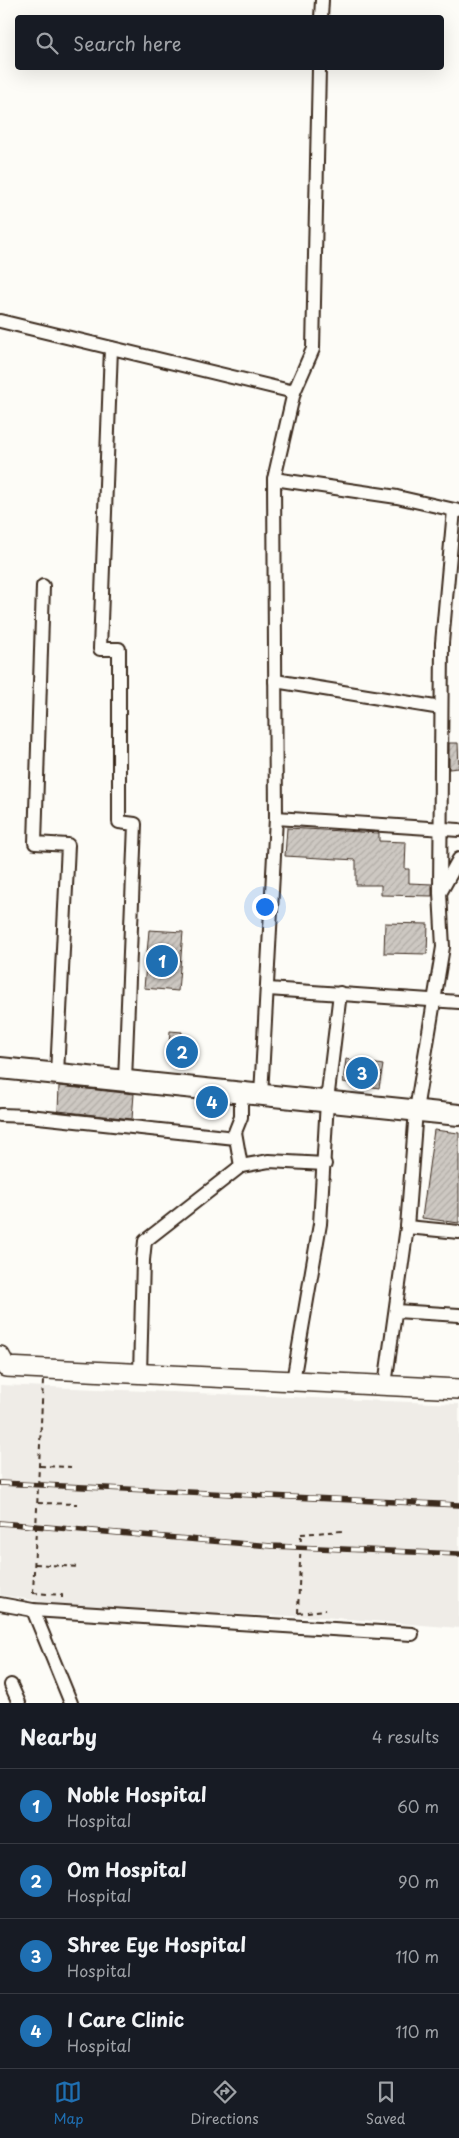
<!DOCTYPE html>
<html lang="en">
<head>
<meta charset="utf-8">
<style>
	:root { --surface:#171b24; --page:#20242c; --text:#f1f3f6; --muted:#9ea1a6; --line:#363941; --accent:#1f6fb2 }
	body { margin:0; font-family:"Playpen Sans",sans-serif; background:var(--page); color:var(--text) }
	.you { position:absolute; left:264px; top:906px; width:18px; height:18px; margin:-12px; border:4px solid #fff; border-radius:50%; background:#1a73e8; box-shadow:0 0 0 8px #1a73e833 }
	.badge { display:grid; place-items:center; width:32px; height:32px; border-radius:50%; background:var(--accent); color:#fff; font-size:16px; font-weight:700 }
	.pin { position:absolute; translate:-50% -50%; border:2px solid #fff; box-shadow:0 1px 5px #0006 }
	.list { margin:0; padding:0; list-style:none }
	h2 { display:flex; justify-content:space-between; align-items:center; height:65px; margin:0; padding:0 20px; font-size:21px }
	h2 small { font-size:16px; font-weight:400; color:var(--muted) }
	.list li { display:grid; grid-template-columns:32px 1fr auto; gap:15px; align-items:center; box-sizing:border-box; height:75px; padding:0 20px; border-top:1px solid var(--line) }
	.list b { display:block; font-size:19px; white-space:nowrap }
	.list p { margin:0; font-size:16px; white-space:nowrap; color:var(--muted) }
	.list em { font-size:16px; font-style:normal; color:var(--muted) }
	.icon { flex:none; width:28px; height:28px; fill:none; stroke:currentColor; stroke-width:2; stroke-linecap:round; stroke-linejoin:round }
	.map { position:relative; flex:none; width:459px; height:1703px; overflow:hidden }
	.search { position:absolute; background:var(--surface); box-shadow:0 5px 20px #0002; left:15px; right:15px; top:15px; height:55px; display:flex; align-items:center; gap:12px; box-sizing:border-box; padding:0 18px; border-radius:5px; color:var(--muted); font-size:19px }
	.sheet { height:365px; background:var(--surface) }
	nav { display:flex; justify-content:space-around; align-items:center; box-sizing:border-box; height:70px; border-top:1px solid var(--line); background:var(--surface); font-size:14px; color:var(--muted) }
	nav a { display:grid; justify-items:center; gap:2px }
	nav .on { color:var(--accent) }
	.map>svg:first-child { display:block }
	.built { fill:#efece7 }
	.building { fill:url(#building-hatch); stroke:#3b2a1e }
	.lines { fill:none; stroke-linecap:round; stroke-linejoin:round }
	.street-casing { stroke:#3b2a1e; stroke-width:16 }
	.secondary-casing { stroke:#3b2a1e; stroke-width:22 }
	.primary-casing { stroke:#3b2a1e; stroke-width:24 }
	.path { stroke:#3b2a1e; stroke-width:2; stroke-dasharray:5 4; stroke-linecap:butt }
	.street { stroke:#fdfcf7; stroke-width:12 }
	.secondary { stroke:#fdfcf7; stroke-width:19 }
	.primary { stroke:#fdfcf7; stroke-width:20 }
	.rail-casing { stroke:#3b2a1e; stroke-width:5.5 }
	.rail { stroke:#fdfcf7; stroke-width:4; stroke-dasharray:11; stroke-linecap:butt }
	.path-bridge { stroke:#3b2a1e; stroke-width:2; stroke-dasharray:5 4; stroke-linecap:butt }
</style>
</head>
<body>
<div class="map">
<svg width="459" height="1703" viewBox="0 0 459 1703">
	<defs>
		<pattern id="building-hatch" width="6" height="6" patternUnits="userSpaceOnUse" patternTransform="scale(1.25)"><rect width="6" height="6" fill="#cdc8c2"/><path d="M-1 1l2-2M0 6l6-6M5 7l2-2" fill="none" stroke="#b1aca6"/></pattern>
	</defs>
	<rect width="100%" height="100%" fill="#fdfcf7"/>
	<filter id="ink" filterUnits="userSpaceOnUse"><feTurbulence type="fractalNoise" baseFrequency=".02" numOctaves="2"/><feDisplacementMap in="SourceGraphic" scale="10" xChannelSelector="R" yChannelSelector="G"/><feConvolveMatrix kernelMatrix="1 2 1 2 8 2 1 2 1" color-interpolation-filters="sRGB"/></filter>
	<g filter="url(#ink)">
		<path class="built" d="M0 1385 459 1404V1628L324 1617 90 1609 0 1595Z"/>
		<g class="building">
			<path d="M449 743H458L459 768 449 769Z"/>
			<path d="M287 828 379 833V841L406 842 405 869H409V883L432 884V896L381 895V885H356V860L285 856Z"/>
			<path d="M385 923 428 924 427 954 384 953Z"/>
			<path d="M149 930 183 932 178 991 144 988Z"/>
			<path d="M170 1031 182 1032 181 1040 197 1041 195 1063 168 1061Z"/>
			<path d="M346 1059 383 1065 379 1088 343 1082Z"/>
			<path d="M59 1086 134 1094 132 1119 58 1111Z"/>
			<path d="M196 1100 222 1103V1110L195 1108Z"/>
			<path d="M434 1130 459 1133V1223L422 1218Z"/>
		</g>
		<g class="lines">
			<g class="street-casing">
				<g id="street">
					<path d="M321 18 322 0"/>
					<path d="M0 321 294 392 274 479 276 818 261 1095"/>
					<path d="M111 348 100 649H119V822L135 824 125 1081"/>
					<path d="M294 392 313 349 319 68"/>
					<path d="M274 479 397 497 459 511"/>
					<path d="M43 586 35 843 68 845 57 1074"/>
					<path d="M275 681 441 708"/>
					<path d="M276 818 459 830"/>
					<path d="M440 891 442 643 454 510"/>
					<path d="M268 989 459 1002"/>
					<path d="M0 1115 29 1116 235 1138"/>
					<path d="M241 1166 235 1132 241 1117V1093"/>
					<path d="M407 1227 459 1232"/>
					<path d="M396 1311 459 1315"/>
					<path d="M140 1374 143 1260 145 1241 241 1166 269 1161 325 1164"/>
					<path d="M293 1381 320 1224 327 1101 340 993"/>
					<path d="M385 1385 407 1227 416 1110 443 947 440 893 459 859"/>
					<path d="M0 1604 33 1610 412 1634"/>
					<path d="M33 1610 71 1703"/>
					<path d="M11 1685 19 1703"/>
				</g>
			</g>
			<g class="secondary-casing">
				<path id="secondary" d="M0 1356 6 1367 459 1389"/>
			</g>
			<g class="primary-casing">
				<path id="primary" d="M0 1068 459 1115"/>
			</g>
			<g class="path">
				<path d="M40 1466 71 1467"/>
				<path d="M38 1503 77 1504"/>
				<path d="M301 1534 342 1531"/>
				<path d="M35 1564 78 1567"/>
				<path d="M33 1593 62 1595V1599"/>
				<path d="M298 1613 326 1610"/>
			</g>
			<use href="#street" class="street"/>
			<use href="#secondary" class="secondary"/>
			<use href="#primary" class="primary"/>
			<g class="rail-casing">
				<g id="rail">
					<path d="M0 1483 459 1505"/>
					<path d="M0 1523 271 1546 459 1554"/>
				</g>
			</g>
			<use href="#rail" class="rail"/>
			<g class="path-bridge">
				<path d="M33 1593 43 1381"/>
				<path d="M298 1613 301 1534"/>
			</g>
		</g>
	</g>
</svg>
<div class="you"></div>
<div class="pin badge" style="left:162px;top:961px">1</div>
<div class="pin badge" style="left:182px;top:1052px">2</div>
<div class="pin badge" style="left:362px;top:1073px">3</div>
<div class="pin badge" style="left:212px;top:1102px">4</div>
<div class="search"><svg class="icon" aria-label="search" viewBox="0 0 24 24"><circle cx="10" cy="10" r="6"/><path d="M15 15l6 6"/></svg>Search here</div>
</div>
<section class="sheet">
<h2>Nearby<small>4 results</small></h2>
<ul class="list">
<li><span class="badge">1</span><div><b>Noble Hospital</b><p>Hospital</p></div><em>60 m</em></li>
<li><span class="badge">2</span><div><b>Om Hospital</b><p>Hospital</p></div><em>90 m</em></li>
<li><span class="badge">3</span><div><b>Shree Eye Hospital</b><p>Hospital</p></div><em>110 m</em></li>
<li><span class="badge">4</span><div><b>I Care Clinic</b><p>Hospital</p></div><em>110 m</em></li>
</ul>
</section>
<nav>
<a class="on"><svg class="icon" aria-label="map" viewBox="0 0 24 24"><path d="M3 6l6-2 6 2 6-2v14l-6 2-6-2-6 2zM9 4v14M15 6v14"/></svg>Map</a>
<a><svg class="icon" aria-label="directions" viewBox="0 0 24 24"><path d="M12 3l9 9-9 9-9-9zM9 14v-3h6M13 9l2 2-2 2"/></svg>Directions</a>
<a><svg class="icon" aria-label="saved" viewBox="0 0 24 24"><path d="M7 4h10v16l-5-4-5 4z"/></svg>Saved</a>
</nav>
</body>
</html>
